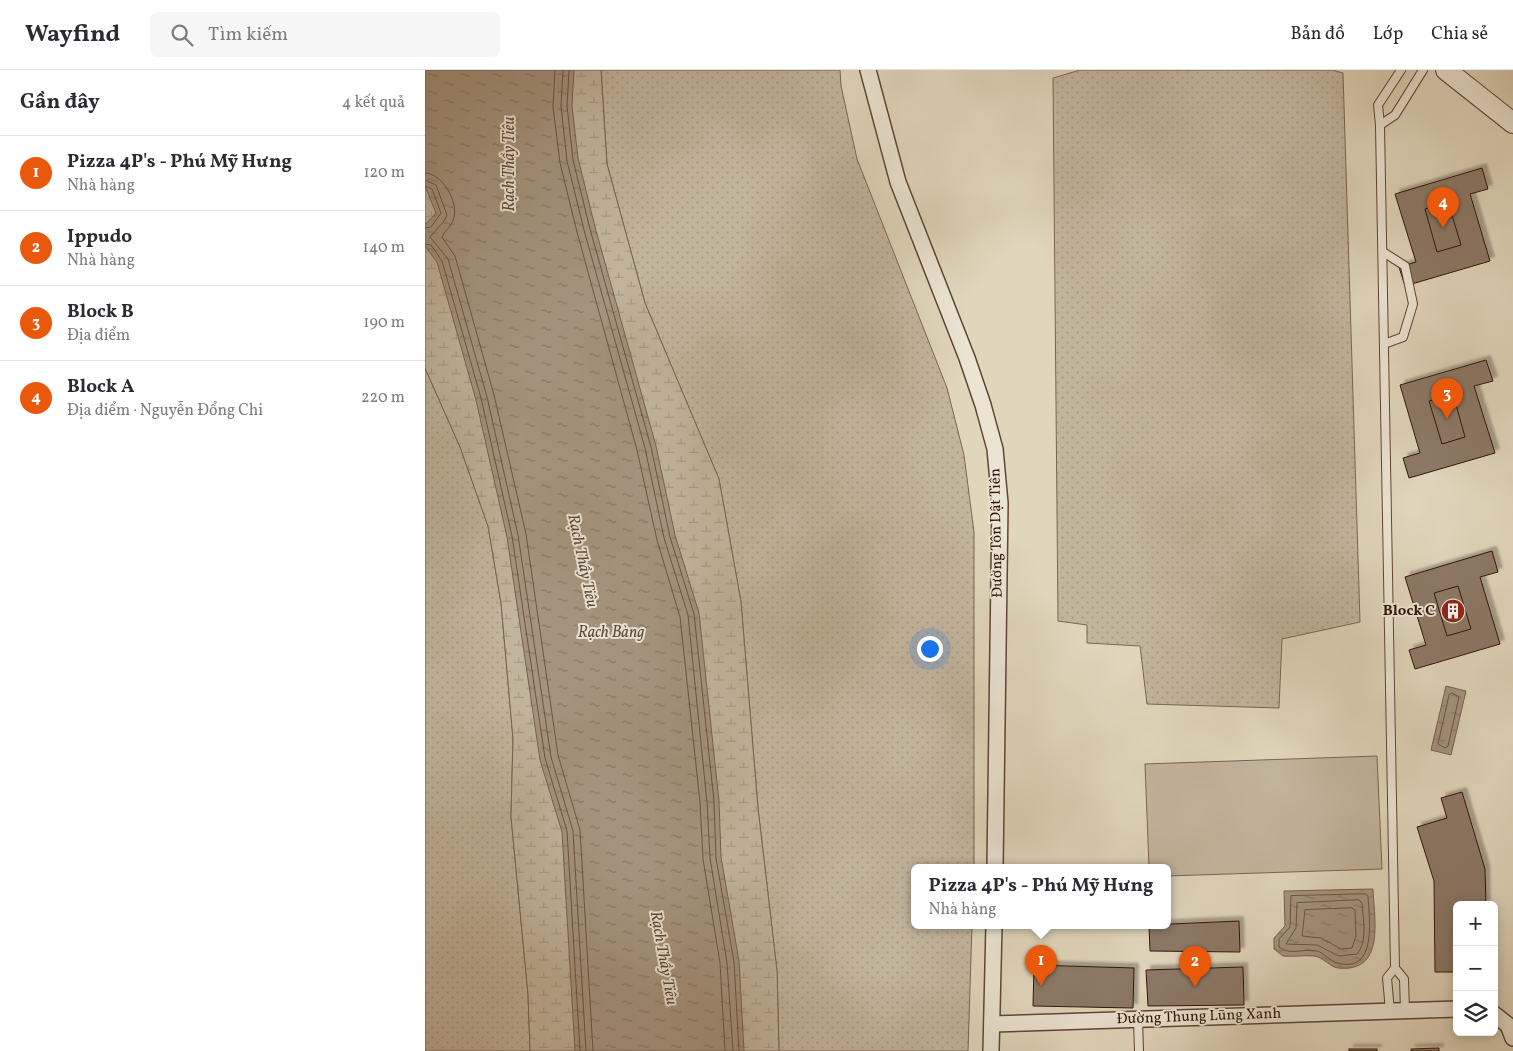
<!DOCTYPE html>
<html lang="vi">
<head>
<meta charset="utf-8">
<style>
	:root { --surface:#fff; --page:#f7f7f7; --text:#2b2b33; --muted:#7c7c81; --line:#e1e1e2; --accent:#ea580c }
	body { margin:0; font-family:Vollkorn,serif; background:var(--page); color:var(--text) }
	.controls { position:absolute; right:15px; bottom:15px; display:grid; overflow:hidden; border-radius:8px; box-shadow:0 2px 12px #0003 }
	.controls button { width:45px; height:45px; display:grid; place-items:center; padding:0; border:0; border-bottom:1px solid var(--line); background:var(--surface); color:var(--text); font:25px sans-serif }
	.you { position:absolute; left:504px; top:578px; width:18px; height:18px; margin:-12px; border:4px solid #fff; border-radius:50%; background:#1a73e8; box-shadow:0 0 0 8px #1a73e833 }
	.badge { display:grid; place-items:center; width:32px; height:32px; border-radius:50%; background:var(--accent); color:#fff; font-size:16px; font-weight:700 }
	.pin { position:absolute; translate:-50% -41px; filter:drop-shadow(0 1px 2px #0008) }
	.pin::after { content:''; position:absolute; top:26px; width:18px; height:15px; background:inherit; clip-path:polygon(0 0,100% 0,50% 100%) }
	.popup { position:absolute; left:486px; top:794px; width:260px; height:65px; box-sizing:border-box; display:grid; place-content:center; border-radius:8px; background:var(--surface); filter:drop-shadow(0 1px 4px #0005); font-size:16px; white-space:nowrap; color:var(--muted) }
	.popup b { font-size:19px; color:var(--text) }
	.popup::after { content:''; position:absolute; left:50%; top:100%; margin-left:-10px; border:10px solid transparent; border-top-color:var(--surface) }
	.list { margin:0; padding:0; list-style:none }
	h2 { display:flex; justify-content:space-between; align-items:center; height:65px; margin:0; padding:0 20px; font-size:21px }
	h2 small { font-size:16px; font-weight:400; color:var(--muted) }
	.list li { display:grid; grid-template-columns:32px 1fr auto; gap:15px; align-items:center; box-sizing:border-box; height:75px; padding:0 20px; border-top:1px solid var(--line) }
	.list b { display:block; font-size:19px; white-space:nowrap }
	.list p { margin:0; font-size:16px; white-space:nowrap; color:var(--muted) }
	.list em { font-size:16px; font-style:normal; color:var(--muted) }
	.icon { flex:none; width:28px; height:28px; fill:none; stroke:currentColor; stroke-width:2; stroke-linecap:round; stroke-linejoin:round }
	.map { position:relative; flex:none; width:1088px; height:981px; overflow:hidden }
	header { display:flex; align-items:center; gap:30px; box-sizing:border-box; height:70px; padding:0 25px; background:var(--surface); border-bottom:1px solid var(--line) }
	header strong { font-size:24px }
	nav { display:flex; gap:28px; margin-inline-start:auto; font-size:18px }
	.search { width:350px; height:45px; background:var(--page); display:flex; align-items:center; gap:12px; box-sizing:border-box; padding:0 18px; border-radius:8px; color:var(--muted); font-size:19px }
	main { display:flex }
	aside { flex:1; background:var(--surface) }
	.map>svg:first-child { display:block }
	.grass { fill:url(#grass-dots); stroke:#7a6554 }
	.wetland { fill:url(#wetland-marsh); stroke:#7a6554 }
	.garden { fill:#c2b59e; stroke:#7a6554 }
	.water { fill:url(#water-ripples); stroke:#766150 }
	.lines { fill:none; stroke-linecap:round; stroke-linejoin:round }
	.shore { stroke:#6a5444; stroke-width:1 }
	.building { fill:#8c7967; stroke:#31150a; filter:url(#shadow) }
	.service-casing { stroke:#5d4536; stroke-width:10 }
	.minor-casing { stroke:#5d4536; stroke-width:18 }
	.tertiary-casing { stroke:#5d4536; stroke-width:22 }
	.service { stroke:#ebe4d3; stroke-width:8 }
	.minor { stroke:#ebe4d3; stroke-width:15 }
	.tertiary { stroke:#ebe4d3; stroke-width:20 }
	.labels { text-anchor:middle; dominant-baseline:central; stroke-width:4; stroke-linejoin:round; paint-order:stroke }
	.street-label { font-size:15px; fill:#31150a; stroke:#ebe4d3 }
	.poi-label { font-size:15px; font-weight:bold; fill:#31150a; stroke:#ebe4d3; text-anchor:end }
	.water-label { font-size:16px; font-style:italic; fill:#5f4839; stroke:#ebe4d3 }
</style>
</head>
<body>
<header>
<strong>Wayfind</strong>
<div class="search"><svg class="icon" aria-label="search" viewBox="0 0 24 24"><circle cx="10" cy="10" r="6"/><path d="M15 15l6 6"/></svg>Tìm kiếm</div>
<nav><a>Bản đồ</a><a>Lớp</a><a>Chia sẻ</a></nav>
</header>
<main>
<aside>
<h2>Gần đây<small>4 kết quả</small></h2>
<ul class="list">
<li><span class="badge">1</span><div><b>Pizza 4P's - Phú Mỹ Hưng</b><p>Nhà hàng</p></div><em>120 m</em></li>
<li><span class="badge">2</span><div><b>Ippudo</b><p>Nhà hàng</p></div><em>140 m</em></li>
<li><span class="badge">3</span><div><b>Block B</b><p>Địa điểm</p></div><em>190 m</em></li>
<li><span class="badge">4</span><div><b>Block A</b><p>Địa điểm · Nguyễn Đổng Chi</p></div><em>220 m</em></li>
</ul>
</aside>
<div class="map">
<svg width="1088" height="981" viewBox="0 0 1088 981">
	<defs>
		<pattern id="grass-dots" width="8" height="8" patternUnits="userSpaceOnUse" patternTransform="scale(1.25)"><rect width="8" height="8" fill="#c2b59e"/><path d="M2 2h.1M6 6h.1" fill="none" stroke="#a79b87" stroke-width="1.8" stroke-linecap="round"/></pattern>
		<pattern id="wetland-marsh" width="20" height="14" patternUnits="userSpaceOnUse" patternTransform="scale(1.25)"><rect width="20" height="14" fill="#c2b59e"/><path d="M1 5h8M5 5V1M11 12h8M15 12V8" fill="none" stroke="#a79b87"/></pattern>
		<pattern id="water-ripples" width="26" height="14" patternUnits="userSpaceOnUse" patternTransform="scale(1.25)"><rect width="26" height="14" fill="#a4947f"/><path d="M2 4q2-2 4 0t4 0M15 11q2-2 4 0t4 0" fill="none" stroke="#867866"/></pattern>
		<filter id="shadow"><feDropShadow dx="4.5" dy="-4.5" stdDeviation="1" flood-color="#0004"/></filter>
	</defs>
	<rect width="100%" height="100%" fill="#e0d6bc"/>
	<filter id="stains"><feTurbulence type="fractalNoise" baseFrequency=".004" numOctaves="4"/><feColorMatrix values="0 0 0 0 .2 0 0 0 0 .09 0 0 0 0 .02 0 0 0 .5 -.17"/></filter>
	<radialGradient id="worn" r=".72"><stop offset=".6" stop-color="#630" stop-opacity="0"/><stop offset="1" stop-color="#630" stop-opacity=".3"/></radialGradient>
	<g class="grass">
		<path d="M176 0H415L416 16 432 89 522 318 539 385 549 462V797H490V855H547L543 981H354L352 901 333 738 316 532 294 409 220 233 182 94Z"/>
		<path d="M655 0H907L918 3 935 552 857 569 854 638 722 634 715 576 662 573V555L633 551 628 8Z"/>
		<path d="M0 298 35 377 63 456 76 533 88 669 86 747 103 924 105 981H0Z"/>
	</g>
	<g class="wetland">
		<path d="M0 0 191 981H105L103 924 86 747 88 669 76 533 63 456 35 377 0 298Z"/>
		<path d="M130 0H176L182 94 220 233 294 409 316 532 333 738 352 901 354 981H288Z"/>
	</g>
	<path class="garden" d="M952 686 957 799 742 806V797H724L720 694Z"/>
	<g class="water">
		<path d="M0 0H149L147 36 153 88 170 157 231 376 250 465 274 543 294 731 296 787 314 891 319 981H150L137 762 115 690 82 467 51 330 12 192 0 176V155L11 143 0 116Z"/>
		<path d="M1021 616 1041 621 1026 685 1006 680Z"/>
		<path d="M948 819C949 849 961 903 913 898 905 897 898 887 889 886 879 885 868 887 858 886L849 879V868L860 856 859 821Z"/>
	</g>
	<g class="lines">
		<g class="shore">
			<path d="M130 0 128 37 135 93 152 162 212 380 232 470 255 547 275 732 278 789 295 893 300 981"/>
			<path d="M138 0 136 36 142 91 159 160 220 378 239 468 263 545 282 732 285 788 302 893 308 981"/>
			<path d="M144 0 142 36 148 90 165 159 226 377 245 467 269 544 289 731 291 788 309 892 314 981"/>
			<path d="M0 103C17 103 33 131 29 147 28 155 20 160 17 167L30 186 69 325 101 464 133 685 155 760 168 981"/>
			<path d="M0 110 11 115 22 145 19 151 5 167 23 189 62 327 93 465 126 687 148 761 161 981"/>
			<path d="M0 116 7 119 16 143 6 157 0 158"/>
			<path d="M0 174 6 175 17 191 56 328 87 466 120 688 142 761 155 981"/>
			<path d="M1027 623 1034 627 1023 676 1020 678 1013 674 1024 625Z"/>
			<path d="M940 824 943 826C944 848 953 904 912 893 905 891 899 883 892 881 879 878 865 886 854 877V869L865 857 866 826Z"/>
			<path d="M934 830 937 833C938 849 943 871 932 884L914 886 892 875 861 874 871 858 872 833Z"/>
			<path d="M927 838 930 840 931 866 927 878 916 879 896 868 877 866 880 840Z"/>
		</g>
	</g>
	<g class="building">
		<path d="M1057 98 1063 119 1045 124 1065 191 980 216 974 197 991 192 970 124Z"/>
		<path d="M1023 132 1036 175 1012 182 1000 139Z"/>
		<path d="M1061 290 1068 311 1049 316 1070 383 984 408 978 388 995 383 975 315Z"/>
		<path d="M1028 324 1040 367 1017 374 1004 331Z"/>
		<path d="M1067 481 1073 502 1055 507 1075 574 990 599 984 580 1001 575 980 507Z"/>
		<path d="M1033 516 1046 559 1022 566 1009 523Z"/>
		<path d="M1037 722 1060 799 1061 835H1032V902H1010L1009 811 992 757 1022 748 1016 728Z"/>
		<path d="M814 851 815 882 725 881 724 855Z"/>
		<path d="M609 895 709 898 708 938 608 936Z"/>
		<path d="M818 897 819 935 723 936 721 900Z"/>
		<path d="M1014 978V981H986V979Z"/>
		<rect x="924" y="979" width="28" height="2"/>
	</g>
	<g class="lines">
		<g class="service-casing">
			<g id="service">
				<path d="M955 55 970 45 998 0"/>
				<path d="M958 182 980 196 988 234 978 267 959 274"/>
				<path d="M970 898 955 55 953 35 976 0"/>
				<path d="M965 941 962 908 970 898 979 909 980 940"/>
				<path d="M713 949 714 981"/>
			</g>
		</g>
		<g class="minor-casing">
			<g id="minor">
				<path d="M443 0 473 112 542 288 558 335 570 379 575 433 570 797"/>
				<path d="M1069 944 1083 955 1088 968"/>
				<path d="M567 954 1032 939"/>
				<path d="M566 981 569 855"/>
			</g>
		</g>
		<g class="tertiary-casing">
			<path id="tertiary" d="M1021 0 1088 53"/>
		</g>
		<use href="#service" class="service"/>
		<use href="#minor" class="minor"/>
		<use href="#tertiary" class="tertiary"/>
	</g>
	<defs>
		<g id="building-disc" transform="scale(1.25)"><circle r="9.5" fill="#8f2418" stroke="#ebe4d3"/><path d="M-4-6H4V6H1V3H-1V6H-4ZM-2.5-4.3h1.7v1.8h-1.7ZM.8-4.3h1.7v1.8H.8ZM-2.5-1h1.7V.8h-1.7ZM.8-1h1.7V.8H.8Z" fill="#fff"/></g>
	</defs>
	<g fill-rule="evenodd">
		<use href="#building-disc" x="1028" y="541"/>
	</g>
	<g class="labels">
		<g class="street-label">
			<text transform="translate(572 463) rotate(-91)">Đường Tôn Dật Tiên</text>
			<text transform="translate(774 947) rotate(-2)">Đường Thung Lũng Xanh</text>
		</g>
		<g class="poi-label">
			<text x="1010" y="541">Block C</text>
		</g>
		<g class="water-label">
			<text transform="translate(85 94) rotate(-90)">Rạch Thầy Tiêu</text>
			<text transform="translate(157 491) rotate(78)">Rạch Thầy Tiêu</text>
			<text x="186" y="563">Rạch Bàng</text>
			<text transform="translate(238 888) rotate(80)">Rạch Thầy Tiêu</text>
		</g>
	</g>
	<rect width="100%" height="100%" filter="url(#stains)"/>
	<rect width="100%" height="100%" fill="url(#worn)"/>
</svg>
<div class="controls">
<button>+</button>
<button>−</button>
<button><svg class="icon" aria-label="layers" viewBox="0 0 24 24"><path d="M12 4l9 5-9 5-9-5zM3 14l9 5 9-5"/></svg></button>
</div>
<div class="you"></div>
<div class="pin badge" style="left:616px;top:916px">1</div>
<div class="popup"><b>Pizza 4P's - Phú Mỹ Hưng</b>Nhà hàng</div>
<div class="pin badge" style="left:770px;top:917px">2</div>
<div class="pin badge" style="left:1022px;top:349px">3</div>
<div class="pin badge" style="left:1018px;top:158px">4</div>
</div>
</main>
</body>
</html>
